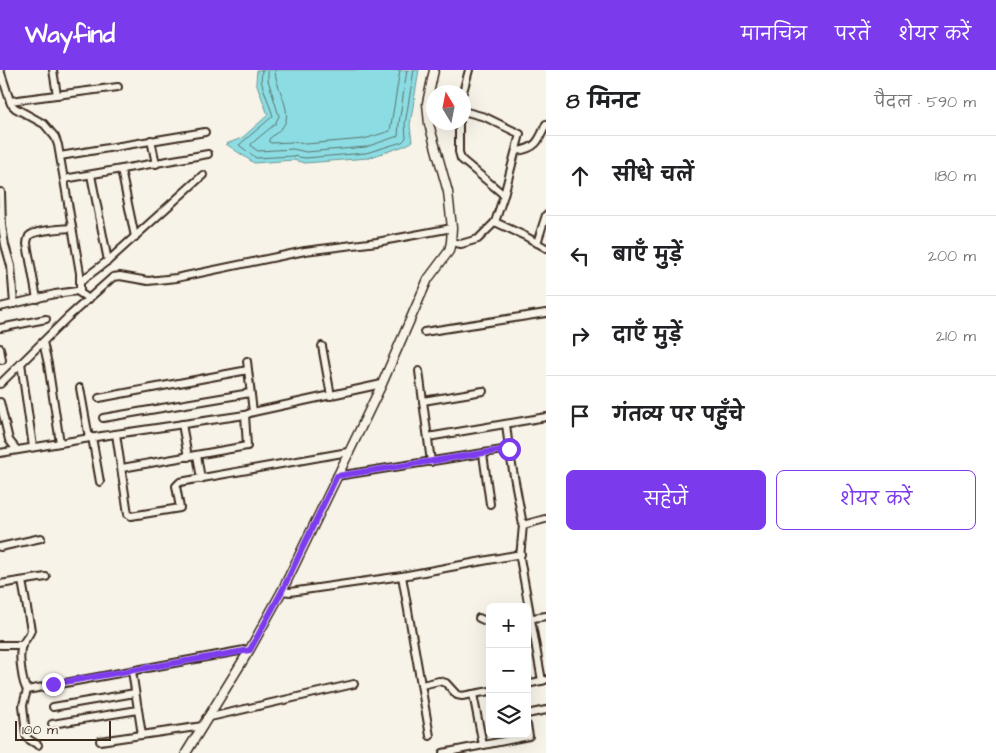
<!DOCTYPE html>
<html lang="hi">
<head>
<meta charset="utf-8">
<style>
	:root { --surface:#fff; --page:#f6f6f6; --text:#202124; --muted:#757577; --line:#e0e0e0; --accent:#7c3aed }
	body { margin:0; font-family:"Architects Daughter","Playpen Sans Deva",sans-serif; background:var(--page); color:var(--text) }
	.controls { position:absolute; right:15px; bottom:15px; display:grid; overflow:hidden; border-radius:8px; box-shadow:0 5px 20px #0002 }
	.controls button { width:45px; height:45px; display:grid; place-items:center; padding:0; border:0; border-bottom:1px solid var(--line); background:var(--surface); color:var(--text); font:25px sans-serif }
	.compass { position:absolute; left:426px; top:15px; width:45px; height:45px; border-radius:50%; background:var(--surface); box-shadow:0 5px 20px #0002; rotate:350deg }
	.scale { position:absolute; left:15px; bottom:12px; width:96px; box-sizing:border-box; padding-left:5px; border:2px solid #3b2a1e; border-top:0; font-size:14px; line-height:18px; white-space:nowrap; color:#3b2a1e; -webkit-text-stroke:4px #f7f3e8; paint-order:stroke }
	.stop { position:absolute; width:15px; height:15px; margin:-11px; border:4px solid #7c3aed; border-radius:50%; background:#fff }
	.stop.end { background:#7c3aed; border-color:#fff; box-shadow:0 1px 5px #0008 }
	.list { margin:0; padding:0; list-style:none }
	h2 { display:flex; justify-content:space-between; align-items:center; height:65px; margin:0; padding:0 20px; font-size:21px }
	h2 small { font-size:16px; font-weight:400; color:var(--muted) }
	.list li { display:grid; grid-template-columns:32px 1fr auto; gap:15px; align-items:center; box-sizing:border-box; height:80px; padding:0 20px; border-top:1px solid var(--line) }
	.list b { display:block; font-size:19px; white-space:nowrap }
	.list em { font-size:16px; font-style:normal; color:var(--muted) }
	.actions { display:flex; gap:10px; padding:15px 20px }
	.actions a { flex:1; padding:11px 0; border:1px solid var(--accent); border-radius:8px; text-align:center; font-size:18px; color:var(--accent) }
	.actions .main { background:var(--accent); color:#fff }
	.icon { flex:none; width:28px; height:28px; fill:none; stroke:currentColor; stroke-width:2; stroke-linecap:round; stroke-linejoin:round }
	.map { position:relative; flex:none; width:546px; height:683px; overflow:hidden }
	header { display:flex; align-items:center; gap:30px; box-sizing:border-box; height:70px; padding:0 25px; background:var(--accent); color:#fff }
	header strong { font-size:24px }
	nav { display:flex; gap:28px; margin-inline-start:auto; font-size:18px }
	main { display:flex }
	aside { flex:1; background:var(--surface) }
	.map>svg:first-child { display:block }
	.water { fill:#8cdde3; stroke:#6c9594 }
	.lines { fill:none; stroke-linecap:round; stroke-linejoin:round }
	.shore { stroke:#5b726d; stroke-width:1 }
	.minor-casing { stroke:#3b2a1e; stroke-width:10 }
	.tertiary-casing { stroke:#3b2a1e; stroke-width:11 }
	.minor { stroke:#f7f3e8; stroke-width:6 }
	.tertiary { stroke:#f7f3e8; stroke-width:8 }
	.route { stroke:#7c3aed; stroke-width:6 }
</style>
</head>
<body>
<header>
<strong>Wayfind</strong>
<nav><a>मानचित्र</a><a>परतें</a><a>शेयर करें</a></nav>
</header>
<main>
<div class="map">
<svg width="546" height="683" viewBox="0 0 546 683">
	<rect width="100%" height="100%" fill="#f7f3e8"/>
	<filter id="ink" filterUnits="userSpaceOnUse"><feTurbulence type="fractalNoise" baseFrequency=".02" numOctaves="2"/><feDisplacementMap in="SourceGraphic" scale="10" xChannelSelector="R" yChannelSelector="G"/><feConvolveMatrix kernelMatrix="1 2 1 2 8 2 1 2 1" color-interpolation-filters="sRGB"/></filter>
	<g filter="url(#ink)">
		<path class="water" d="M257 0H419L410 55 412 72 404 76 368 88 305 93 293 90 254 93 226 74 242 68 268 45 256 12Z"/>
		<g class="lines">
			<g class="shore">
				<path d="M262 0 261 11 273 46 239 75 256 88 293 86 305 88 366 83 402 72 406 68 405 54 414 0"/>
				<path d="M268 0V10L279 46 275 54 251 74 252 77 258 81 293 79 306 82 366 77 398 66 399 53 407 0"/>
				<path d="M275 0C275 17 293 40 284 55 280 60 274 65 269 69V72L271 73 293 72 306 74 364 69 390 61 400 0"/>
			</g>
			<g class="minor-casing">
				<g id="minor">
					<path d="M0 0 11 34 15 38 44 54 55 67 58 75 80 203V222"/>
					<path d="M53 0 57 25"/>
					<path d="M463 22 469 0"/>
					<path d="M10 31 118 17"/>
					<path d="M459 52V82L461 89 504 125"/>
					<path d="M151 70 156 94"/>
					<path d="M516 81C536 79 539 71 546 54"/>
					<path d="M60 86 205 62"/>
					<path d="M121 100 135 167"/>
					<path d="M91 105 108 191"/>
					<path d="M64 109 208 84"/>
					<path d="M1 122 2 156 5 175 11 196 14 234"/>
					<path d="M495 152 525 166 546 178"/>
					<path d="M451 172 461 174 478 169 495 152 504 125 520 64 485 47 463 41"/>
					<path d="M537 173 546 145"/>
					<path d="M81 211 110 189 203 105"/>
					<path d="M37 229 27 174C27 172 28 168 29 166 35 160 62 159 71 158"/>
					<path d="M0 237 55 224 77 221 89 229"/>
					<path d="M0 258 46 249"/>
					<path d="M424 262 546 243"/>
					<path d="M43 272 48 294 60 373"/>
					<path d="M322 276 331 326"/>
					<path d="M0 278 2 290"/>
					<path d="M247 291 253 342"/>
					<path d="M21 293 33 377"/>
					<path d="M419 301 431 392"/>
					<path d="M0 314 68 247 113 207 120 206 148 211 176 208 305 181 377 172 452 158"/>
					<path d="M80 318 89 368"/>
					<path d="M99 328 248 300"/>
					<path d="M423 331 483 321"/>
					<path d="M0 332 9 370 17 380"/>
					<path d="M103 348 250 323"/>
					<path d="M182 354 188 387"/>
					<path d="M506 354 509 379 523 455 520 488 542 611"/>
					<path d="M116 364 128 444 131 446 180 438 176 416 180 412 348 382"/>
					<path d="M92 367 100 412"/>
					<path d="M428 367 546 347"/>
					<path d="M0 383 102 366 245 345 253 342 382 314"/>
					<path d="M483 384 490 434"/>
					<path d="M197 385 201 409"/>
					<path d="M122 398 247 376 245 345"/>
					<path d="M337 406 509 379"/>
					<path d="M523 455 545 449"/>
					<path d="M0 477 41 468"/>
					<path d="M402 506 430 666"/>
					<path d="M22 511 31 560C29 567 22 572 21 579 19 587 22 613 27 620L250 579"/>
					<path d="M0 514 46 507"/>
					<path d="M282 521 290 522 402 506 521 484"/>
					<path d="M479 548 490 553"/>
					<path d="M527 549 546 546"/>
					<path d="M0 575H22"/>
					<path d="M132 601 142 665"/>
					<path d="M527 614 545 610"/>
					<path d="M422 615 439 611 446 613 457 625 462 626 490 621"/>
					<path d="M27 620 23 635 26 665 28 669 38 675"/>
					<path d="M473 624 483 675"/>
					<path d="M53 637 135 623"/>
					<path d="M527 644 546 640"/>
					<path d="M206 648 354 614"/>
					<path d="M52 654 138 640"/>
					<path d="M100 671 203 656"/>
					<path d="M443 683 529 666 527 655"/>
				</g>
			</g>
			<g class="tertiary-casing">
				<path id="tertiary" d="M186 683 250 579 282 521 382 314 428 209 449 181 451 172 452 158 448 122 429 54 427 33 434 0"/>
			</g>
			<use href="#minor" class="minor"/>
			<use href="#tertiary" class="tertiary"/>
		</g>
	</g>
	<g class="lines" filter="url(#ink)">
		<path class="route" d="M53 614 250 580 282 521 337 406 509 379"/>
	</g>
</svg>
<div class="controls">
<button>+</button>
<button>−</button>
<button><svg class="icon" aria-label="layers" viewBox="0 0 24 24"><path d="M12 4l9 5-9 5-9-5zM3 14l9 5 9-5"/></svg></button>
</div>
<svg class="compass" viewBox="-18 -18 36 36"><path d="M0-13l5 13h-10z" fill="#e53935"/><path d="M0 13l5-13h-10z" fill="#757577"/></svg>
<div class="scale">100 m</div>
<div class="stop" style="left:509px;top:379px"></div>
<div class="stop end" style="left:53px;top:614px"></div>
</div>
<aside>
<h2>8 मिनट<small>पैदल · 590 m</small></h2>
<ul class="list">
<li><svg class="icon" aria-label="ahead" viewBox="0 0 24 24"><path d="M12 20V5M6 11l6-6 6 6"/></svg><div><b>सीधे चलें</b></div><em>180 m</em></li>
<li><svg class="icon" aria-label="left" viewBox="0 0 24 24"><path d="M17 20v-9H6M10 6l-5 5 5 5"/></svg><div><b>बाएँ मुड़ें</b></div><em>200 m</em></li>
<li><svg class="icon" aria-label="right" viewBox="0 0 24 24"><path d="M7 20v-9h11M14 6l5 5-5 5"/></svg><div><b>दाएँ मुड़ें</b></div><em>210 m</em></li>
<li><svg class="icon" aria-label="arrive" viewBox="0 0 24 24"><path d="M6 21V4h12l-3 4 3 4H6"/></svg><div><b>गंतव्य पर पहुँचे</b></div></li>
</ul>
<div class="actions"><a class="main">सहेजें</a><a>शेयर करें</a></div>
</aside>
</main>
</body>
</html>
